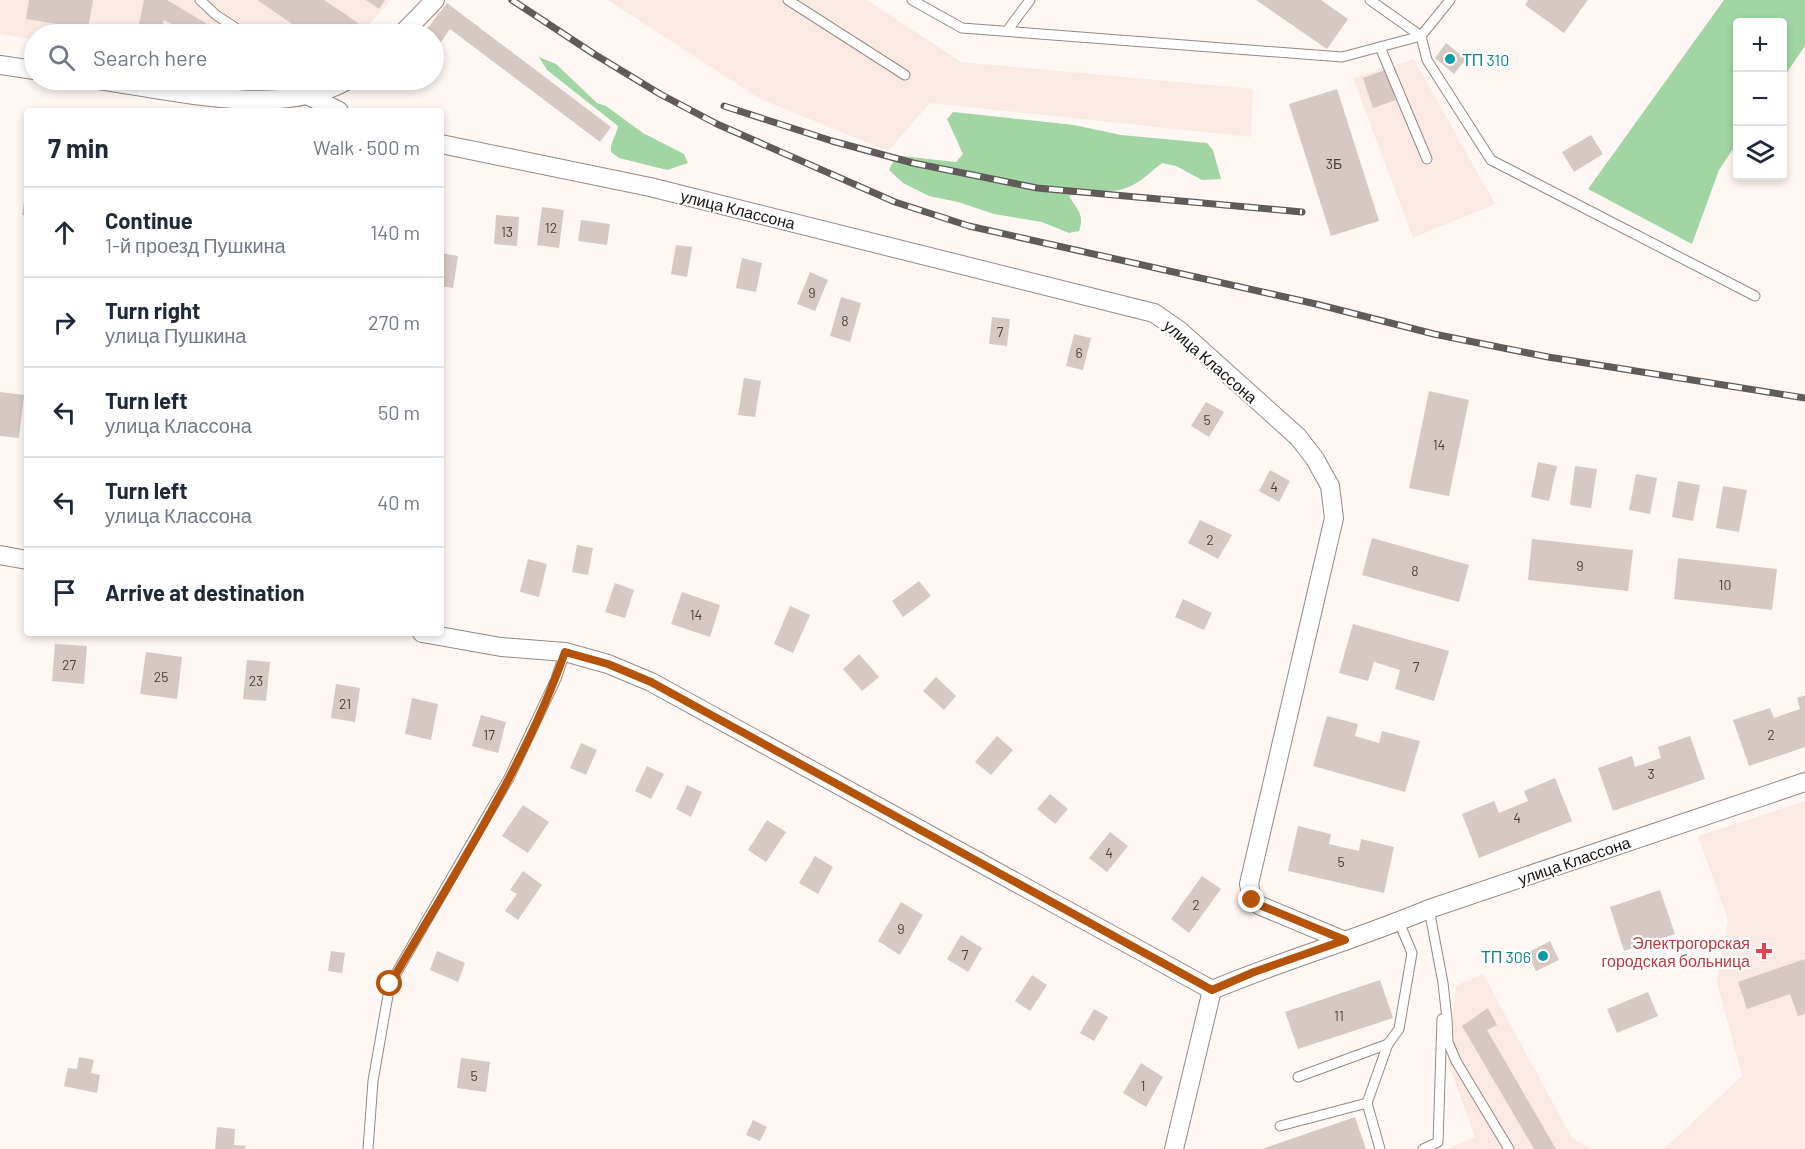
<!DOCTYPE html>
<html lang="en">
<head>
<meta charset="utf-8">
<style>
	:root { --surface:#fff; --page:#f6f6f7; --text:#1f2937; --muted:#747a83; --line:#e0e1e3 }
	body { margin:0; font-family:Barlow,sans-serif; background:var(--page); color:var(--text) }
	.controls { position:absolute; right:18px; top:18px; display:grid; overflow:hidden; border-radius:6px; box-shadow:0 3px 9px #0003 }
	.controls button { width:54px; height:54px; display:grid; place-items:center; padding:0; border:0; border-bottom:2px solid var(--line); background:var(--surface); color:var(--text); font:30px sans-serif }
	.stop { position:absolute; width:18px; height:18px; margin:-14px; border:4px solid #b45309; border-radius:50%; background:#fff }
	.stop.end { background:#b45309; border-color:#fff; box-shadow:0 2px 6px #0008 }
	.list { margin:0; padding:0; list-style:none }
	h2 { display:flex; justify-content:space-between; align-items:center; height:78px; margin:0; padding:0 24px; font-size:26px }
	h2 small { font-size:20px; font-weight:400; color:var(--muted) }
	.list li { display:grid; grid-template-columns:39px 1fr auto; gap:18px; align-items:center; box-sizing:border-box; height:90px; padding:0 24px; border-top:2px solid var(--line) }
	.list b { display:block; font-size:22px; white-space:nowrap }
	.list p { margin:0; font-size:20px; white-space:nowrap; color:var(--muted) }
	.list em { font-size:20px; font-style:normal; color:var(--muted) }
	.icon { flex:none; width:33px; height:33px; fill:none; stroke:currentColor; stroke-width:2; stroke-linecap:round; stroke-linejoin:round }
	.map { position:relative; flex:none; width:1805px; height:1149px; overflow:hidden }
	.search { position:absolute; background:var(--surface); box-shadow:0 3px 9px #0003; left:24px; top:24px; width:420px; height:66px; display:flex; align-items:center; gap:15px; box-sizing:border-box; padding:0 21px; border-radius:33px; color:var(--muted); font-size:22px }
	.panel { position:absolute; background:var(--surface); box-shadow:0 3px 9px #0003; left:24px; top:108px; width:420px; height:528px; border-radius:6px }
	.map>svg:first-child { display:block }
	.built { fill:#faeae3 }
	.forest { fill:#a1d5a4 }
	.building { fill:#d6c9c4 }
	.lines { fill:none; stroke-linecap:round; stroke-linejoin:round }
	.lane-casing { stroke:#958a84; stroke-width:11 }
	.street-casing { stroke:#958a84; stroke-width:20 }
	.lane { stroke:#fff; stroke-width:9 }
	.street { stroke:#fff; stroke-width:18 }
	.rail-casing { stroke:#605b58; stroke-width:7 }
	.rail { stroke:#fff; stroke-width:4.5; stroke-dasharray:14; stroke-linecap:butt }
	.route { stroke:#b45309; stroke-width:8 }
	.culture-dot { fill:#0f9aa8; stroke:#fff; stroke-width:2 }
	.health-dot { fill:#e0444e; stroke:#fff; stroke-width:2 }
	.labels { text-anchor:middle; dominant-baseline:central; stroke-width:4.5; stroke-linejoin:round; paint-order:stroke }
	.number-label { font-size:14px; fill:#48413e }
	.culture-label { font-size:16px; fill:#0d838f; stroke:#fff; text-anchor:start }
	.street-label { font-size:16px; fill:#191412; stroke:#fff }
	.health-label { font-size:16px; fill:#be3a42; stroke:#fff; text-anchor:end }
</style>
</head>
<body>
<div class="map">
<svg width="1805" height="1149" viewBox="0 0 1805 1149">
	<rect width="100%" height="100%" fill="#fff7f3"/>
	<g class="built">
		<path d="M0 0H391L360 34H34V40L0 34Z"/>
		<path d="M608 0H867L961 62 1253 89 1251 137 930 103 888 151 760 99Z"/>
		<path d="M1414 59 1495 204 1413 238 1353 78Z"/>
		<path d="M1805 801V1149H1664L1742 1076 1717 982 1728 920 1698 836Z"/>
		<path d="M1483 974 1572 1138 1590 1149H1447L1475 1137 1448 1062 1456 986Z"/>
	</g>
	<g class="forest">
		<path d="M1724 0H1805V46L1783 78 1782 22H1738L1737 143 1719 170 1692 244 1588 189Z"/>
		<path d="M539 57 556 64 597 103 606 106 643 133 684 154 688 163 667 170 619 158 611 152C610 142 616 136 618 126L547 70Z"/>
		<path d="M953 112 1074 125 1121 135 1207 143 1213 150 1221 179 1202 180 1176 166 1162 163C1153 170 1142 181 1131 186 1112 195 1088 189 1069 196 1077 210 1085 214 1079 231L1069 233 1042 222 994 214 958 202 929 196 903 183 889 170 893 162 901 156 956 162 963 154 947 119Z"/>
	</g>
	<g class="building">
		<path d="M29 0H93L88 29 26 19Z"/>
		<path d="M144 0H167L224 34H184L185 31 164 20 160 34H137Z"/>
		<path d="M257 0H324L361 25 354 34H307Z"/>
		<path d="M366 0H385L379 9Z"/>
		<path d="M1256 0H1321L1348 19 1327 49Z"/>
		<path d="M1528 0H1588L1564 33 1525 5Z"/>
		<path d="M447 3 611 127 600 142 450 29 434 52V34H423Z"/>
		<path d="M1446 43 1466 59 1454 74 1435 58Z"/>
		<path d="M1385 70 1396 100 1373 108 1363 78Z"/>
		<path d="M1337 89 1379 221 1331 236 1289 104Z"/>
		<path d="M1591 135 1603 154 1574 172 1562 152Z"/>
		<path d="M26 190H27V216L22 215Z"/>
		<path d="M542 207 564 210 559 248 537 245Z"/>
		<path d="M496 215 519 217 517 246 494 244Z"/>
		<path d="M581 220 610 224 607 245 578 241Z"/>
		<path d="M676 245 692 247 687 277 671 274Z"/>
		<path d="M441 253 458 256 453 288 441 286Z"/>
		<path d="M742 258 762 263 756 292 736 288Z"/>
		<path d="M810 272 828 280 815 311 797 304Z"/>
		<path d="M841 297 861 303 850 342 830 336Z"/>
		<path d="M992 317 1010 319 1007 346 989 344Z"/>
		<path d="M1074 334 1091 338 1083 370 1066 366Z"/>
		<path d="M744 378 761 381 755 417 738 415Z"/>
		<path d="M1429 391 1469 400 1449 496 1409 488Z"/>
		<path d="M0 392 24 395 19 438 0 436Z"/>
		<path d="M1206 402 1224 412 1209 437 1191 426Z"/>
		<path d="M1538 462 1557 466 1549 501 1531 497Z"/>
		<path d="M1575 466 1597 469 1591 508 1570 505Z"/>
		<path d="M1270 470 1290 481 1279 502 1259 491Z"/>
		<path d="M1636 474 1657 478 1650 514 1629 510Z"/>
		<path d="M1678 481 1700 485 1693 521 1672 517Z"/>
		<path d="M1723 486 1747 490 1739 532 1716 528Z"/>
		<path d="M1200 520 1232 535 1218 559 1188 543Z"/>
		<path d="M1372 538 1469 565 1459 602 1362 575Z"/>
		<path d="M1532 539 1633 550 1628 591 1528 580Z"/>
		<path d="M577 545 593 548 588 575 572 572Z"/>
		<path d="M1678 558 1777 569 1772 610 1674 599Z"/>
		<path d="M528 559 547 564 539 597 520 592Z"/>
		<path d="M919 581 931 596 903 617 892 601Z"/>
		<path d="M615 583 634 590 625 618 605 612Z"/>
		<path d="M682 592 720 605 710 637 671 624Z"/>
		<path d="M1183 599 1212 613 1204 630 1175 617Z"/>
		<path d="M790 606 810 615 793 653 774 644Z"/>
		<path d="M1353 624 1449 651 1434 701 1395 689 1400 670 1374 662 1368 681 1339 673Z"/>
		<path d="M55 644 87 646 84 684 52 681Z"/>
		<path d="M146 652 182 657 177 699 140 694Z"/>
		<path d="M859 654 879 677 862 691 843 669Z"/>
		<path d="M247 660 270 662 266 701 243 699Z"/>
		<path d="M936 677 956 696 944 710 923 691Z"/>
		<path d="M336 684 360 688 355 722 331 718Z"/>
		<path d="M1805 695V747L1749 766 1733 720 1770 708 1774 718 1800 709 1797 698Z"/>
		<path d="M412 698 438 704 431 740 405 734Z"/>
		<path d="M481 715 506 722 498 753 472 746Z"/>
		<path d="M1327 716 1358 724 1355 736 1379 743 1382 731 1420 741 1405 792 1313 766Z"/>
		<path d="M997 736 1013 750 991 775 975 762Z"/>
		<path d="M1690 736 1705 779 1613 811 1598 768 1632 756 1635 767 1661 758 1658 747Z"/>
		<path d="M581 743 597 750 586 775 570 768Z"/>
		<path d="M647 766 664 774 651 799 635 791Z"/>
		<path d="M1555 778 1572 821 1479 858 1462 814 1494 801 1499 813 1528 801 1524 791Z"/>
		<path d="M687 785 702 792 691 817 676 809Z"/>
		<path d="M1050 794 1068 809 1055 824 1037 809Z"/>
		<path d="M523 805 549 822 528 853 502 836Z"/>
		<path d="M767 820 786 832 766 862 748 850Z"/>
		<path d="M1298 826 1331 834 1329 844 1359 851 1361 839 1394 847 1384 893 1288 871Z"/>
		<path d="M1110 832 1128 846 1107 872 1089 858Z"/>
		<path d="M815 856 833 867 818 894 799 883Z"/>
		<path d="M523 871 542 885 518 920 505 911 517 894 510 890Z"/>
		<path d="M1202 876 1221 889 1189 933 1171 919Z"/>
		<path d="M1660 890 1675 934 1624 951 1610 907Z"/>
		<path d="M901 902 923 915 900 955 878 941Z"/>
		<path d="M961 935 982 948 968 972 947 959Z"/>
		<path d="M1550 941 1559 960 1536 971 1527 953Z"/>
		<path d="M331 951 345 953 342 973 328 971Z"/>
		<path d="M437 951 465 963 458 982 430 970Z"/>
		<path d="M1805 959V1014L1798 1016 1790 994 1747 1009 1738 982Z"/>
		<path d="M1032 975 1047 985 1030 1011 1015 1001Z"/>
		<path d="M1380 980 1393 1018 1298 1049 1285 1012Z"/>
		<path d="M1648 992 1658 1016 1617 1033 1607 1009Z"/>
		<path d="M1488 1008 1497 1025 1487 1030 1556 1149H1534L1462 1026Z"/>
		<path d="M1094 1009 1108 1017 1094 1041 1080 1033Z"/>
		<path d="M79 1057 94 1060 91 1073 100 1075 97 1093 64 1086 68 1068 77 1069Z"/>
		<path d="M461 1058 490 1062 486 1092 457 1088Z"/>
		<path d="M1141 1063 1163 1077 1146 1107 1123 1093Z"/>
		<path d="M1355 1117 1366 1149H1262Z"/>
		<path d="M753 1120 767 1127 760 1141 746 1135Z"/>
		<path d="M217 1127 235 1129 234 1145 246 1146 245 1149H215Z"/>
	</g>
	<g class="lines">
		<g class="lane-casing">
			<g id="lane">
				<path d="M200 0 216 15 245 34"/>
				<path d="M788 0 905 75"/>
				<path d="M912 0 962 28 1342 57 1421 36 1427 60 1491 160 1755 296"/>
				<path d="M1370 0 1421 36 1450 0"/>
				<path d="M1007 31 1030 0"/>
				<path d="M1380 47 1427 159"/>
				<path d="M297 80 307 95"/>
				<path d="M1429 909 1443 983 1447 1019 1448 1042 1456 1061 1509 1149"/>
				<path d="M1298 1077 1388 1044 1399 1029 1412 953 1399 922"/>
				<path d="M1367 1103 1388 1044"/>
				<path d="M1280 1126 1367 1103 1380 1149"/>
				<path d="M368 1149 373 1081 390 984 509 778 556 679 565 652"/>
				<path d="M1423 1149 1438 1142 1442 1019"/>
			</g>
		</g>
		<g class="street-casing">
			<g id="street">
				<path d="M402 34 435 0"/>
				<path d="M0 65 34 70"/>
				<path d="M98 80C172 90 280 119 348 80"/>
				<path d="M307 95 339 111"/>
				<path d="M441 144 650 187 1154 313 1180 331 1298 437 1315 459 1330 486 1334 518 1249 884 1252 900 1261 906 1345 941"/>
				<path d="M0 555 27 560"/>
				<path d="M422 633 501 647 565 652 608 664 651 682 1212 990"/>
				<path d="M1212 990C1283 960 1358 939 1429 909L1805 782"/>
				<path d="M1174 1149 1212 990"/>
			</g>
		</g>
		<use href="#lane" class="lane"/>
		<use href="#street" class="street"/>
		<g class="rail-casing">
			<g id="rail">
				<path d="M512 0 594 54 660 94 717 124 895 202 969 226 1316 304 1434 334 1548 357 1805 398"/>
				<path d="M724 106 832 141 913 163 1037 188 1302 212"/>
			</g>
		</g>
		<use href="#rail" class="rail"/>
	</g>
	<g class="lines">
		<path class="route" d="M390 984C452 877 524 769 565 652L608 664 651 682 1212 990 1254 972 1345 940 1262 906 1252 900"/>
	</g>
	<g class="culture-dot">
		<circle cx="1450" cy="59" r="6"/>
		<circle cx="1543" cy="956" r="6"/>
	</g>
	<path class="health-dot" d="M1761 942h6v6h6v6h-6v6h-6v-6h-6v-6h6z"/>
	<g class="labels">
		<g class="number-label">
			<text x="1334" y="163">3Б</text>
			<text x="551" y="227">12</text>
			<text x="507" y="231">13</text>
			<text x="812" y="292">9</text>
			<text x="845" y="320">8</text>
			<text x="1000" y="331">7</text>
			<text x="1079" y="352">6</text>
			<text x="1207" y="419">5</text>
			<text x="1439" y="444">14</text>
			<text x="1274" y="486">4</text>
			<text x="1210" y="539">2</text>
			<text x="1580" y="565">9</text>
			<text x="1415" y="570">8</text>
			<text x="1725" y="584">10</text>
			<text x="696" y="614">14</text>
			<text x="69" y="664">27</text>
			<text x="1416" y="666">7</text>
			<text x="161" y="676">25</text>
			<text x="256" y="680">23</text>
			<text x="345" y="703">21</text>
			<text x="489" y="734">17</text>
			<text x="1771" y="734">2</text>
			<text x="1651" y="773">3</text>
			<text x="1517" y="817">4</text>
			<text x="1109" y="852">4</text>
			<text x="1341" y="861">5</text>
			<text x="1196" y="904">2</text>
			<text x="901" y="928">9</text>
			<text x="965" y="954">7</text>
			<text x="1339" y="1015">11</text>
			<text x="474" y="1075">5</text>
			<text x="1143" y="1085">1</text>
		</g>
		<g class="culture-label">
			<text x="1462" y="59">ТП 310</text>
			<text x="1531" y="956" text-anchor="end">ТП 306</text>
		</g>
		<g class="street-label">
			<text transform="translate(738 209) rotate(14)">улица Классона</text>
			<text transform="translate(1211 361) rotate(41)">улица Классона</text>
			<text transform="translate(1574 860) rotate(-19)">улица Классона</text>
		</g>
		<g class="health-label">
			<text x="1750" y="942">Электрогорская<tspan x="1750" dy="18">городская больница</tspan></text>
		</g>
	</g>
</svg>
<div class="controls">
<button>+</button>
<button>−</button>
<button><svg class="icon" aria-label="layers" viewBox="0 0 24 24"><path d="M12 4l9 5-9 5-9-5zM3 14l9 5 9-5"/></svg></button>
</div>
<div class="stop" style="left:390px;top:984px"></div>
<div class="stop end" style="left:1252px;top:900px"></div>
<div class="search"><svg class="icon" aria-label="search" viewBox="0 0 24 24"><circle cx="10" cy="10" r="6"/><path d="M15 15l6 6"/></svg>Search here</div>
<section class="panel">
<h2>7 min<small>Walk · 500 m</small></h2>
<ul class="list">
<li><svg class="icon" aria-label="ahead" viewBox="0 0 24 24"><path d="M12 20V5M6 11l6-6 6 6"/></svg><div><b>Continue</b><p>1-й проезд Пушкина</p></div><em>140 m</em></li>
<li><svg class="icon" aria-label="right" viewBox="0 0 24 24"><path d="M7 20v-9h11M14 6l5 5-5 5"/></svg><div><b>Turn right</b><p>улица Пушкина</p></div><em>270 m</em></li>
<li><svg class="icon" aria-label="left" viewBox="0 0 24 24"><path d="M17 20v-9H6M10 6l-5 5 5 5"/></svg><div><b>Turn left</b><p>улица Классона</p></div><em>50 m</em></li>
<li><svg class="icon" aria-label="left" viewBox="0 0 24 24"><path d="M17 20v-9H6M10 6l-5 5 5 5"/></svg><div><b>Turn left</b><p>улица Классона</p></div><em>40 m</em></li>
<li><svg class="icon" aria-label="arrive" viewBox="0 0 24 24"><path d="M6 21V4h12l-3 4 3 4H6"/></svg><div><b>Arrive at destination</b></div></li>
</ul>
</section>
</div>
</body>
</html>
